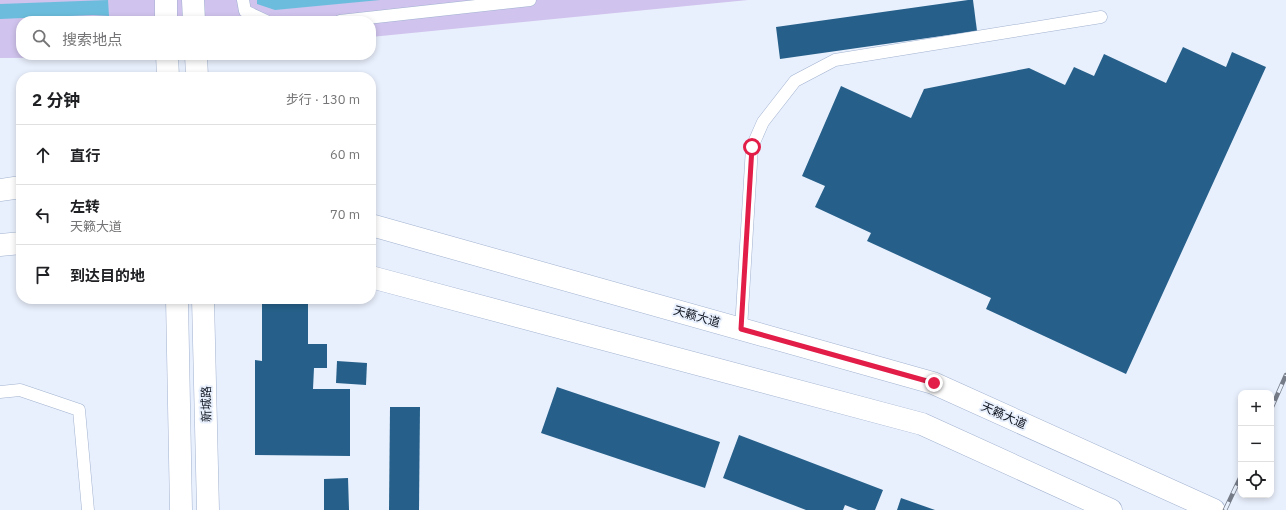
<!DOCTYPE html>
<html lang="zh">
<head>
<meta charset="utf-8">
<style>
	:root { --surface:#fff; --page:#f2f2f2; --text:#202124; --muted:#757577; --line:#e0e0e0 }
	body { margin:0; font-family:"IBM Plex Sans","Noto Sans SC",sans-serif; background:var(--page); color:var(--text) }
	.controls { position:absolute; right:12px; bottom:12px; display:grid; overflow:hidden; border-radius:8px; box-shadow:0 2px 6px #0003 }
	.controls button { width:36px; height:36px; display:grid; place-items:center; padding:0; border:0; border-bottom:1px solid var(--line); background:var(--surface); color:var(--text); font:20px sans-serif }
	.stop { position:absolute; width:12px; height:12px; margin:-9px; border:3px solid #e11d48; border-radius:50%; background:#fff }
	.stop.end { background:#e11d48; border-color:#fff; box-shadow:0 1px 4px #0008 }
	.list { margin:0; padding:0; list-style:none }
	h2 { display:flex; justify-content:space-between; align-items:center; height:52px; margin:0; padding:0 16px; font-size:17px }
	h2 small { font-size:13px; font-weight:400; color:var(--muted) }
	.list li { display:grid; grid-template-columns:26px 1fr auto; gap:12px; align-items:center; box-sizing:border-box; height:60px; padding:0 16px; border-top:1px solid var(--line) }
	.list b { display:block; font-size:15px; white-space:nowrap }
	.list p { margin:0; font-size:13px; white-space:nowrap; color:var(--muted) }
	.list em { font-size:13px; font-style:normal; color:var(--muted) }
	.icon { flex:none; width:22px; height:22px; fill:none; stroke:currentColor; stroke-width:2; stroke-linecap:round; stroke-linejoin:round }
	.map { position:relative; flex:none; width:1286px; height:510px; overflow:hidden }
	.search { position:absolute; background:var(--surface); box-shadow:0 2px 6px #0003; left:16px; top:16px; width:360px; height:44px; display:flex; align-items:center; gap:10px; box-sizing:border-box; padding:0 14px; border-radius:16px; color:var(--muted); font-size:15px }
	.panel { position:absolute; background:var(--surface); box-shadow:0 2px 6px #0003; left:16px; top:72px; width:360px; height:232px; border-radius:16px }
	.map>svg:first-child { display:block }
	.green { fill:#d0c3ed }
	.water { fill:#6cbddd }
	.building { fill:#26608a }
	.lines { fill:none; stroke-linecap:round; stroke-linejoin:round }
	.lane-casing { stroke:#a1b2d0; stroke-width:13 }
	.secondary-casing { stroke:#a1b2d0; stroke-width:23 }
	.lane { stroke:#fff; stroke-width:12 }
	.secondary { stroke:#fff; stroke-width:22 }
	.rail-casing { stroke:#767d89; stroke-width:4.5 }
	.rail { stroke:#e9f0fd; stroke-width:3; stroke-dasharray:9; stroke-linecap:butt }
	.route { stroke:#e11d48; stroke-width:5 }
	.labels { text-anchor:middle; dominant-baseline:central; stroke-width:4; stroke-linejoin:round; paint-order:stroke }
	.street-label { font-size:12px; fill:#0f1520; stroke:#e9f0fd }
</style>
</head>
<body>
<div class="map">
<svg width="1286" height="510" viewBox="0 0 1286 510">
	<rect width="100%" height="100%" fill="#e9f0fd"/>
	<path class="green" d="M0 0H748L371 37V21H21V55H183L167 57 0 58Z"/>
	<g class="water">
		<path d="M108 0 109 16 93 15 0 19V4Z"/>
		<path d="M257 0H380L275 10 257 4Z"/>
	</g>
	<g class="building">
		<path d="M968 0H973L977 31 780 59 776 27Z"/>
		<path d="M1183 47 1226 67 1232 52 1266 67 1126 374 986 309 991 298 867 241 871 233 815 207 825 186 802 176 841 86 911 118 924 89 1029 68 1065 85 1074 67 1094 76 1104 54 1166 83Z"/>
		<path d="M262 302H308V344H327V368H314L313 389H350V456L255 455V360L262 361Z"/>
		<path d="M337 361 367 363 366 385 336 383Z"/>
		<path d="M557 387 720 442 705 488 541 433Z"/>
		<path d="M390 407H420L419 510H389Z"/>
		<path d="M739 435 883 490 875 510H858L845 505 843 510H806L723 478Z"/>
		<path d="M348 478 349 510H324V479Z"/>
		<path d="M901 498 935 510H897Z"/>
	</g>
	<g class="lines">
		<g class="lane-casing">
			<g id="lane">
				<path d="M243 0 245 11 266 21"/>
				<path d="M340 21 530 0"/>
				<path d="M741 329 752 147 763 122 795 81 835 60 1101 17"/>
				<path d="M0 392 20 390 79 410 88 510"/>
			</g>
		</g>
		<g class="secondary-casing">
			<g id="secondary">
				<path d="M166 0V21"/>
				<path d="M193 0 194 21"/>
				<path d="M167 55 168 77"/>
				<path d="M196 55 197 77"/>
				<path d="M0 190 21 187"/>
				<path d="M371 225 933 383 1214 510"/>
				<path d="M0 245 21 243"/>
				<path d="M371 277 922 424 1111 510"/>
				<path d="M177 299 181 510"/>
				<path d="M203 299 208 510"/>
			</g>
		</g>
		<use href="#lane" class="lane"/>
		<use href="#secondary" class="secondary"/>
		<g class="rail-casing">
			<g id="rail">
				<path d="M1271 409 1286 375"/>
				<path d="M1225 510 1241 476"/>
			</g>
		</g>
		<use href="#rail" class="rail"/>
	</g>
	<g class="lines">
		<path class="route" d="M752 147 741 329 934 383"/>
	</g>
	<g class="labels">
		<g class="street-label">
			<text transform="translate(697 316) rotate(16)">天籁大道</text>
			<text transform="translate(206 404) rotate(-91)">新城路</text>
			<text transform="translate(1004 415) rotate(24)">天籁大道</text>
		</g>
	</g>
</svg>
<div class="controls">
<button>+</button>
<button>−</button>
<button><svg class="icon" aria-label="locate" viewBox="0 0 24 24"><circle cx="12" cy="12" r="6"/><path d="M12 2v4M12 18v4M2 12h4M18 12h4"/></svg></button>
</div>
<div class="stop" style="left:752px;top:147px"></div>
<div class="stop end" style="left:934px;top:383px"></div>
<div class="search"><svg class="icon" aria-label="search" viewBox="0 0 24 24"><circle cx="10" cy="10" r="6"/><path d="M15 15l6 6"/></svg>搜索地点</div>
<section class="panel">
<h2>2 分钟<small>步行 · 130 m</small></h2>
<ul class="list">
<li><svg class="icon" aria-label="ahead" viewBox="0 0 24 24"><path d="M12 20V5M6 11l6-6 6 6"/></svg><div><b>直行</b></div><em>60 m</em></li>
<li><svg class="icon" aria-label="left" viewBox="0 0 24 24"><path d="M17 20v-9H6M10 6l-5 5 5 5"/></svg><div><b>左转</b><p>天籁大道</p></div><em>70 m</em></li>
<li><svg class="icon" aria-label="arrive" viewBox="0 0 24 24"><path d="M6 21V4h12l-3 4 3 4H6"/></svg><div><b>到达目的地</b></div></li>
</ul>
</section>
</div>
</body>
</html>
